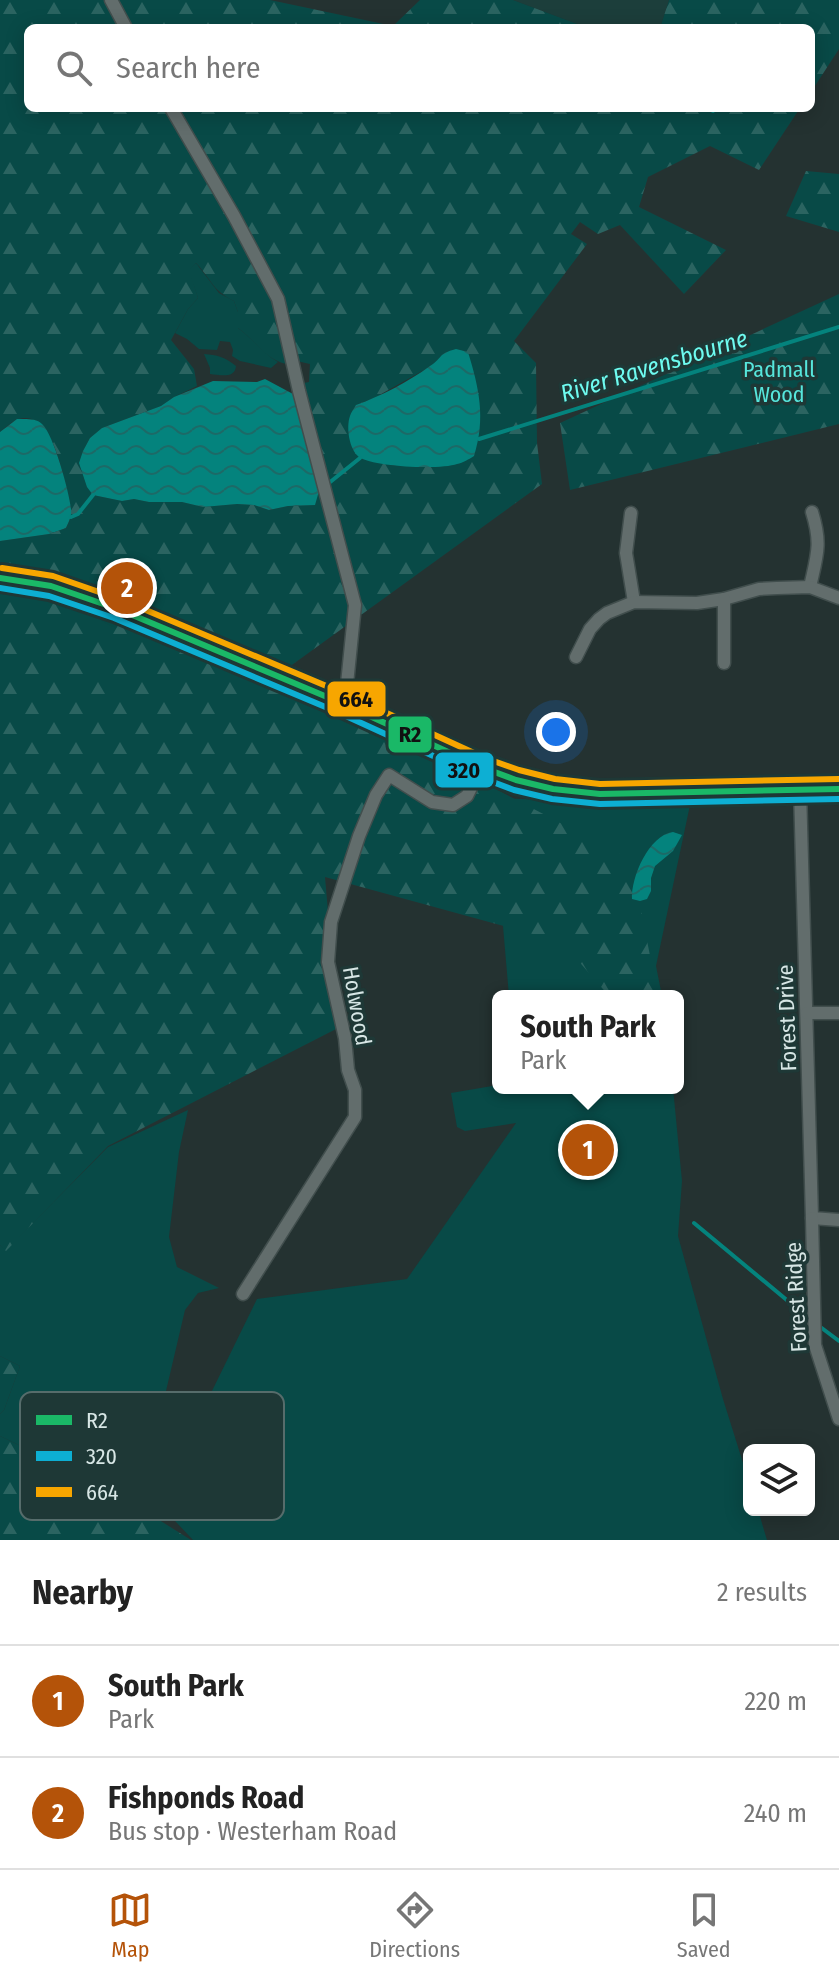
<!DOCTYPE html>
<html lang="en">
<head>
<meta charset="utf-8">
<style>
	:root { --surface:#fff; --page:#f6f6f6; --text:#222; --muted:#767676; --line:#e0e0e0; --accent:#b45309 }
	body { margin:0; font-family:"Fira Sans Condensed",sans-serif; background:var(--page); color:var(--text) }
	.controls { position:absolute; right:24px; bottom:24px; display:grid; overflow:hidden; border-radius:12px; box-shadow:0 4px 20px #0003 }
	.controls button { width:72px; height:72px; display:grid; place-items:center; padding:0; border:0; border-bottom:2px solid var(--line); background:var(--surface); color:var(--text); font:40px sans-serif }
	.you { position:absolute; left:556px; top:732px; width:28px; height:28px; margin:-20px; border:6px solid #fff; border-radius:50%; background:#1a73e8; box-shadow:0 0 0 12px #1a73e833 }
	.badge { display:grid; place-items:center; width:52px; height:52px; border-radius:50%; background:var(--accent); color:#fff; font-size:26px; font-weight:700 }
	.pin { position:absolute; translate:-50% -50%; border:4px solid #fff; box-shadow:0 2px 8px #0006 }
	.popup { position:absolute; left:492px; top:990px; width:192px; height:104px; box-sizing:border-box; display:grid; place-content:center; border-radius:12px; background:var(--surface); filter:drop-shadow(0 2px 6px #0005); font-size:26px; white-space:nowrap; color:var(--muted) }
	.popup b { font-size:30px; color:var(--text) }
	.popup::after { content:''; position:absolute; left:50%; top:100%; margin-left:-16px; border:16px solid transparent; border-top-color:var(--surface) }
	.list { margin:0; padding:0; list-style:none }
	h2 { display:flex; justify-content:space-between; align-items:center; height:104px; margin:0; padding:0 32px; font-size:34px }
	h2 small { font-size:26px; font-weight:400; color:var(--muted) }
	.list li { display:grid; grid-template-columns:52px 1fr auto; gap:24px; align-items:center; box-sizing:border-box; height:112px; padding:0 32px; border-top:2px solid var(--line) }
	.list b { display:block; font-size:30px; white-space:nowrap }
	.list p { margin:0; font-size:26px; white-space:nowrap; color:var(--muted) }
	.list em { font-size:26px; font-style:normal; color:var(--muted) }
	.icon { flex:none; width:44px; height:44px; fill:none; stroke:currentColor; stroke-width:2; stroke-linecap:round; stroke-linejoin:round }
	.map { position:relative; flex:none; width:839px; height:1540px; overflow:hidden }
	.search { position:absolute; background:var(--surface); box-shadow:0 4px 20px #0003; left:24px; right:24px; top:24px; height:88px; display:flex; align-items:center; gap:20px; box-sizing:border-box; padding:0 28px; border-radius:12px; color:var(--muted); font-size:30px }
	.sheet { height:328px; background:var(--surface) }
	nav { display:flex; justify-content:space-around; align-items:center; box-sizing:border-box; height:112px; border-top:2px solid var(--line); background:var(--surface); font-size:22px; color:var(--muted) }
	nav a { display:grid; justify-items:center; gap:4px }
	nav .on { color:var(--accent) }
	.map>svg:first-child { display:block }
	.built { fill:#1c3e3b }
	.green { fill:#084a47 }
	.forest { fill:url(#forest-firs); fill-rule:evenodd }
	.water { fill:url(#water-waves) }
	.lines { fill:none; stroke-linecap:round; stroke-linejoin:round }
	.stream { stroke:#04837d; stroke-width:4 }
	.minor-casing { stroke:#414e4d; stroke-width:15 }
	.major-casing { stroke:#414e4d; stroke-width:19 }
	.minor { stroke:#626d6c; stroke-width:12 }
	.major { stroke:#5e6e6c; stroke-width:16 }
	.bus-1-casing { stroke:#1e3836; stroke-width:12 }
	.bus-2-casing { stroke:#1e3836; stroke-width:12 }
	.bus-3-casing { stroke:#1e3836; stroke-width:12 }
	.bus-1 { stroke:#1ab867; stroke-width:6 }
	.bus-2 { stroke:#0dafd3; stroke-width:6 }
	.bus-3 { stroke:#f7a600; stroke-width:6 }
	.labels { text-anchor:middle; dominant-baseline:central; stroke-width:7; stroke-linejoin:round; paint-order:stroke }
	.park-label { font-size:22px; fill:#56e6dc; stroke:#1e3836 }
	.street-label { font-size:22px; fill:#d7e6e5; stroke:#1e3836 }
	.water-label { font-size:24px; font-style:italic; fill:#6efbf0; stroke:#1e3836 }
	.key { fill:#1e3836; stroke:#566c6b; stroke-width:2 }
	.key-label { font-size:22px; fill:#d7e6e5 }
	.line-badge { stroke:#1e3836; stroke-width:3 }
	.pale-badge-label { font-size:22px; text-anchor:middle; font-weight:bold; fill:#111 }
</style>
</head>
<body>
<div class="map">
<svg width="839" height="1540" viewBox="0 0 839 1540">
	<defs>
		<pattern id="forest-firs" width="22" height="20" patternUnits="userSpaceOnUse" patternTransform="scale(2)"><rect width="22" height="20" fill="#084a47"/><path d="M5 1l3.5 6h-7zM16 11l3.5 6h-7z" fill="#2b6461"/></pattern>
		<pattern id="water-waves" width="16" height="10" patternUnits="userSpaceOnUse" patternTransform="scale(2)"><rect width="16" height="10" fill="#04837d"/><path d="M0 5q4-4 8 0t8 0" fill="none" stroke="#1c6a67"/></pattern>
	</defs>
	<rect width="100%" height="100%" fill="#243231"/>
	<path class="built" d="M513 0H669L660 28H588Z"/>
	<g class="green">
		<path d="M196 263 219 293 234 301 238 312V328C253 339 263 353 278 362L271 368 240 361 232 356 233 350 230 342 220 341 217 350 199 349 187 339 175 333 188 309 198 298 188 270Z"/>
		<path d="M204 354C217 355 225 357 236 366 235 379 220 375 210 374V368Z"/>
		<path d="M492 798 690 805 656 966 662 996H509Z"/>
		<path d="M498 1085V1088H673L682 1181 678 1236 723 1399 749 1482V1510H758L767 1540H193L160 1505 167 1483 257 1299 407 1279 516 1123 465 1131 457 1127 451 1093Z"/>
		<path d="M188 1110 179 1152 169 1237 177 1267 219 1288 198 1293 185 1310 166 1391 144 1455 164 1462 168 1465 155 1505 115 1487 113 1491 0 1436V1414L4 1410 20 1366 0 1356V1245L6 1250 108 1147Z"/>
	</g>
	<g class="forest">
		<path d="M0 0H270L393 26 420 0H513L588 28H28V108H800L759 170 710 146 648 177 639 207 726 250 684 294 620 225 598 234 580 222 571 234 587 244 514 341 536 363 537 443 542 484 278 675 631 860 658 996H609L562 942 325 877 338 1028 108 1146 6 1251 0 1245V541L49 534 66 528 71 517V508C65 485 54 404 16 420 10 423 5 428 0 432ZM196 263C212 280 212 290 234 301L238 312V328C255 340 265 359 286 364L281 327 291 326 297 361 310 364 309 382 304 383 331 487 319 491 314 505 288 506 269 510 254 505 236 504 203 507 182 502H149L134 499 122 501 93 495 83 451 90 438 102 428 161 406 174 397 197 386 194 369 171 340 188 309 198 298 189 270ZM433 365 404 466 360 458 356 405 374 398Z"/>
		<path d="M669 0H839V49L811 92V28H660Z"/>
		<path d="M806 171 839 174V232L786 216Z"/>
		<path d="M839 294V424L570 490 560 423Z"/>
		<path d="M0 1356 20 1366 4 1410 0 1414Z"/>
		<path d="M0 1436 113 1491 191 1540H0Z"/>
	</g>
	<g class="water">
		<path d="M456 349 468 352C479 388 486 418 474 456 469 459 463 463 457 464 440 470 373 467 359 457 349 449 346 427 350 416 351 412 354 409 356 405 381 396 408 382 430 366 444 357 437 354 456 349Z"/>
		<path d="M265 379 293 394 319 491 315 505 288 506 269 510 254 505 237 504 203 507 182 502H149L134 499 122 501 93 495 87 487 79 463 83 451 90 438 102 428 161 406 174 397 213 381 257 382Z"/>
		<path d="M17 419C26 419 36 418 42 424 54 435 69 492 71 509 72 516 69 521 66 528L49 534 0 541V432Z"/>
		<path d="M673 832 682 835 673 851 655 866 651 878V891L647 899 640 901 632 899C631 877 649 835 673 832Z"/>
	</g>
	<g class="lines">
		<g class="stream">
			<path d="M706 108 713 111"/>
			<path d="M479 439 839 327"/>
			<path d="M319 491 360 458"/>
			<path d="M71 517 78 514 93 495"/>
			<path d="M694 1223 812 1321"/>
			<path d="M819 1326 839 1341"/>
		</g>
		<g class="minor-casing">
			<g id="minor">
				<path d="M111 0 126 28"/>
				<path d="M171 108 234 216 278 299 299 391 355 605 347 684 339 702"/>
				<path d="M631 513 626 553 634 602"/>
				<path d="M810 587C817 555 822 544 812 512"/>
				<path d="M576 657 590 629 599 619 607 613 634 602 697 603 724 599 759 589 777 588 810 587 839 598"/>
				<path d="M724 663V599"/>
				<path d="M800 790 812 1218 839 1220"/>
				<path d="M807 1013H839"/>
				<path d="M812 1218 815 1345 839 1419"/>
				<path d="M243 1294 355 1117V1090L348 1070 345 1038 328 962 331 922 359 836 376 795 389 775 432 802 453 805 467 796 481 767"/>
			</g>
		</g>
		<g class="major-casing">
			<path id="major" d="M0 578 51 586 118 609 339 702 481 767 516 780 553 789 600 794 839 789"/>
		</g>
		<use href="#minor" class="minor"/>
		<use href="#major" class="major"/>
		<g class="bus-1-casing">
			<path id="bus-1" d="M0 578 51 586 118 609 339 702 481 767 516 780 553 789 600 794 839 789"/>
		</g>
		<g class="bus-2-casing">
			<path id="bus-2" d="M0 588 49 596 114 618 335 711 477 776 514 790 552 799 600 804 839 799"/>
		</g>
		<g class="bus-3-casing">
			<path id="bus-3" d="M2 568 53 576 122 600 343 693 485 758 519 770 555 779 600 784 839 779"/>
		</g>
		<use href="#bus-1" class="bus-1"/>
		<use href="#bus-2" class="bus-2"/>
		<use href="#bus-3" class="bus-3"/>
	</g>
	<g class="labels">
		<g class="park-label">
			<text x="779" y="369">Padmall<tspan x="779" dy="25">Wood</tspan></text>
		</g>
		<g class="street-label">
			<text transform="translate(357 1006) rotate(80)">Holwood</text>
			<text transform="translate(787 1018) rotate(-92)">Forest Drive</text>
			<text transform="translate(796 1297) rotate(-93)">Forest Ridge</text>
		</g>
		<g class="water-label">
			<text transform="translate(654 366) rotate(-17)">River Ravensbourne</text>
		</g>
	</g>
	<rect x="20" y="1392" width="264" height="128" rx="12" class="key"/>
	<rect x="36" y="1415" width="36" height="10" fill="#1ab867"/>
	<rect x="36" y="1451" width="36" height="10" fill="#0dafd3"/>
	<rect x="36" y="1487" width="36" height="10" fill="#f7a600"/>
	<g class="key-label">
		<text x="86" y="1428">R2</text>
		<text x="86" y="1464">320</text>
		<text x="86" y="1500">664</text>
	</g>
	<g class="line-badge">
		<rect x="326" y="680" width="61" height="38" rx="8" fill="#f7a600"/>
		<rect x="387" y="715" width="46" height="39" rx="8" fill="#1ab867"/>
		<rect x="434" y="751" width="61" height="38" rx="8" fill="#0dafd3"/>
	</g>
	<g class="pale-badge-label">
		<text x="356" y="707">664</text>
		<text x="410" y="742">R2</text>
		<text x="464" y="778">320</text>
	</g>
</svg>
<div class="controls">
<button><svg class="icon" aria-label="layers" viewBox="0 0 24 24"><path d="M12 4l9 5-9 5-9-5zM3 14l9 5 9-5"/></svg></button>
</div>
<div class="you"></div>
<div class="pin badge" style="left:588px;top:1150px">1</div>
<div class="popup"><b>South Park</b>Park</div>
<div class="pin badge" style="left:127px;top:588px">2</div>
<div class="search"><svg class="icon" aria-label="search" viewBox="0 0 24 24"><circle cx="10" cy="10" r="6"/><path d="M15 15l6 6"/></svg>Search here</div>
</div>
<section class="sheet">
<h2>Nearby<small>2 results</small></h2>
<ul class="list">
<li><span class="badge">1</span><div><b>South Park</b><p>Park</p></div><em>220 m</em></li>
<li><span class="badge">2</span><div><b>Fishponds Road</b><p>Bus stop · Westerham Road</p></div><em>240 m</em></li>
</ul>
</section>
<nav>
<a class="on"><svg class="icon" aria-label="map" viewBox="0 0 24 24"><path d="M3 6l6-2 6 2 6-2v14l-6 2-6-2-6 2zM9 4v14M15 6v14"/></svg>Map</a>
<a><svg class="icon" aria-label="directions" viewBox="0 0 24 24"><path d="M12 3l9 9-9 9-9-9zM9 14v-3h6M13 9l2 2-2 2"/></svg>Directions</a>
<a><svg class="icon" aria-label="saved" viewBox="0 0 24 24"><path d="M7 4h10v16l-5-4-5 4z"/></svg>Saved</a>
</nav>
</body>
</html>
